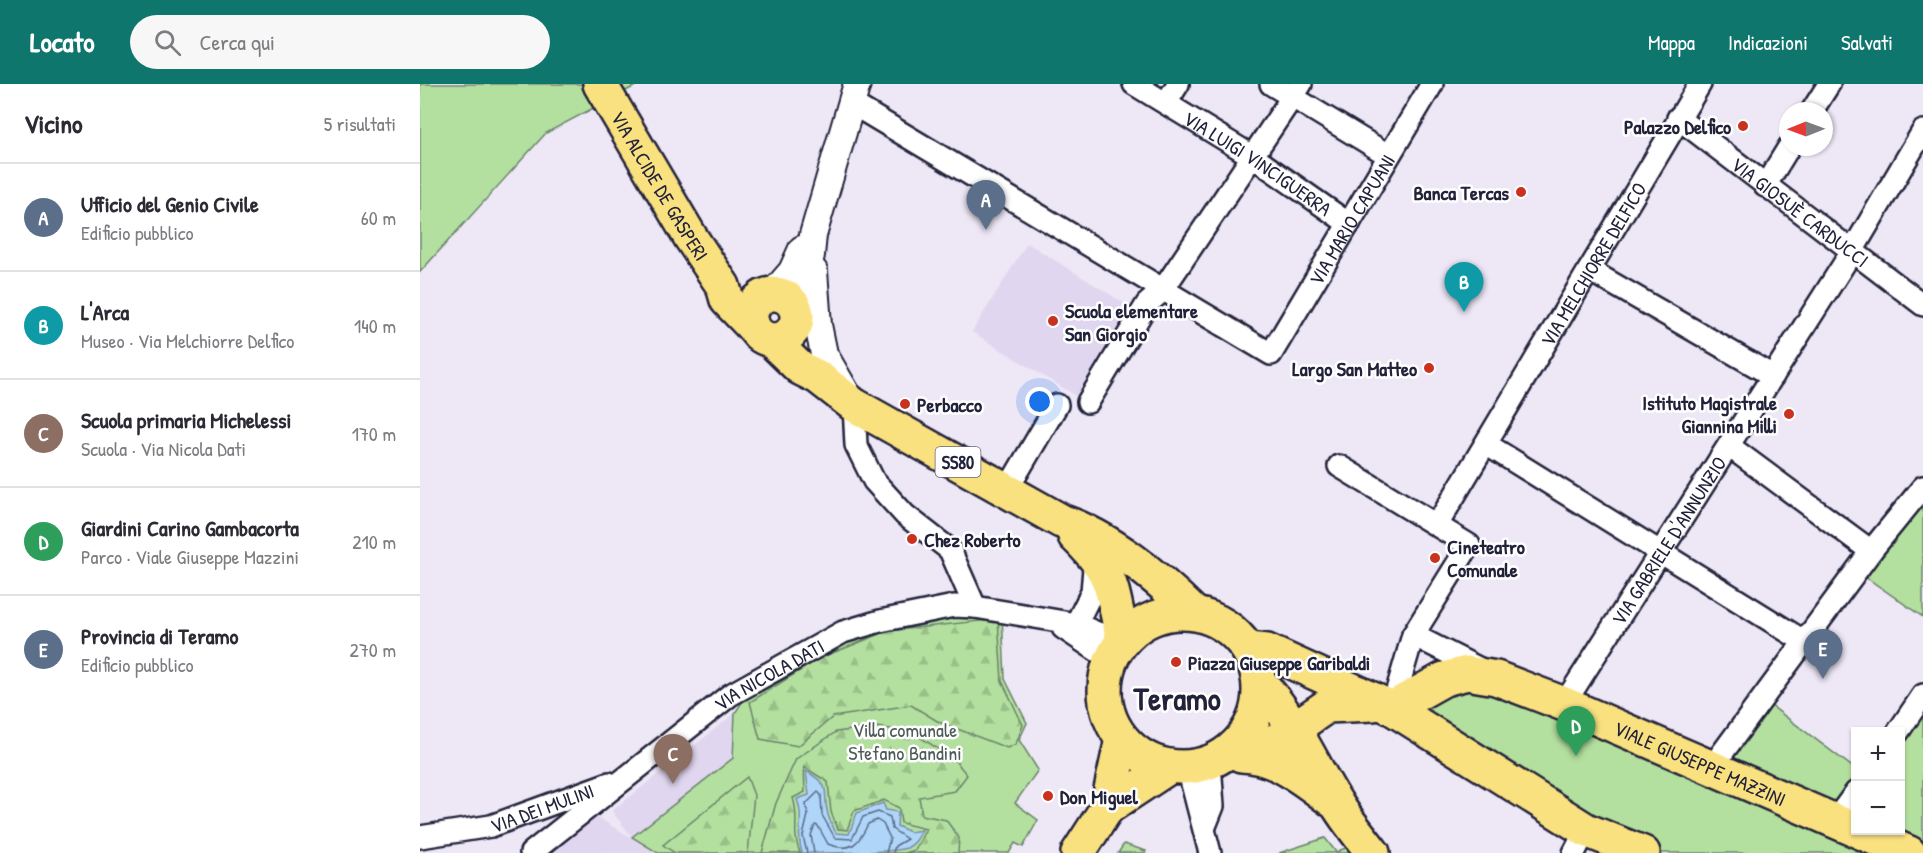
<!DOCTYPE html>
<html lang="it">
<head>
<meta charset="utf-8">
<style>
	:root { --surface:#fff; --page:#f7f7f7; --text:#2b2b33; --muted:#7c7c81; --line:#e1e1e2; --accent:#0f766e }
	body { margin:0; font-family:"Patrick Hand",sans-serif; background:var(--page); color:var(--text) }
	.controls { position:absolute; right:18px; bottom:18px; display:grid; overflow:hidden; border-radius:0px; box-shadow:0 2px 4px #0004 }
	.controls button { width:54px; height:54px; display:grid; place-items:center; padding:0; border:0; border-bottom:2px solid var(--line); background:var(--surface); color:var(--text); font:30px sans-serif }
	.compass { position:absolute; left:1359px; top:18px; width:54px; height:54px; border-radius:50%; background:var(--surface); box-shadow:0 2px 4px #0004; rotate:269deg }
	.you { position:absolute; left:620px; top:318px; width:21px; height:21px; margin:-15px; border:4px solid #fff; border-radius:50%; background:#1a73e8; box-shadow:0 0 0 9px #1a73e833 }
	.badge { display:grid; place-items:center; width:39px; height:39px; border-radius:50%; background:var(--accent); color:#fff; font-size:20px; font-weight:700 }
	.pin { position:absolute; translate:-50% -50px; filter:drop-shadow(0 2px 3px #0008) }
	.pin::after { content:''; position:absolute; top:32px; width:21px; height:18px; background:inherit; clip-path:polygon(0 0,100% 0,50% 100%) }
	.list { margin:0; padding:0; list-style:none }
	h2 { display:flex; justify-content:space-between; align-items:center; height:78px; margin:0; padding:0 24px; font-size:26px }
	h2 small { font-size:20px; font-weight:400; color:var(--muted) }
	.list li { display:grid; grid-template-columns:39px 1fr auto; gap:18px; align-items:center; box-sizing:border-box; height:108px; padding:0 24px; border-top:2px solid var(--line) }
	.list b { display:block; font-size:22px; white-space:nowrap }
	.list p { margin:0; font-size:20px; white-space:nowrap; color:var(--muted) }
	.list em { font-size:20px; font-style:normal; color:var(--muted) }
	.icon { flex:none; width:33px; height:33px; fill:none; stroke:currentColor; stroke-width:2; stroke-linecap:round; stroke-linejoin:round }
	.map { position:relative; flex:none; width:1503px; height:769px; overflow:hidden }
	header { display:flex; align-items:center; gap:36px; box-sizing:border-box; height:84px; padding:0 30px; background:var(--accent); color:#fff }
	header strong { font-size:28px }
	nav { display:flex; gap:33px; margin-inline-start:auto; font-size:21px }
	.search { width:420px; height:54px; background:var(--page); display:flex; align-items:center; gap:15px; box-sizing:border-box; padding:0 21px; border-radius:33px; color:var(--muted); font-size:22px }
	main { display:flex }
	aside { flex:1; background:var(--surface) }
	.map>svg:first-child { display:block }
	.built { fill:#e1d6ef }
	.green { fill:#b3e09e; stroke:#6a816c; stroke-width:1.5 }
	.forest { fill:url(#forest-firs); stroke:#6a816c; stroke-width:1.5 }
	.water { fill:#afd5f9; stroke:#778dad; stroke-width:1.5 }
	.lines { fill:none; stroke-linecap:round; stroke-linejoin:round }
	.shore { stroke:#5a6a87; stroke-width:1.5 }
	.minor-casing { stroke:#22223b; stroke-width:26 }
	.tertiary-casing { stroke:#22223b; stroke-width:30 }
	.primary-casing { stroke:#22223b; stroke-width:38 }
	.minor { stroke:#fff; stroke-width:21 }
	.tertiary { stroke:#fff; stroke-width:26 }
	.primary { stroke:#fae180; stroke-width:33 }
	.poi-dot { fill:#c8321e; stroke:#fff; stroke-width:2 }
	.labels { text-anchor:middle; dominant-baseline:central; stroke-width:5; stroke-linejoin:round; paint-order:stroke }
	.shield { fill:#fff; stroke:#646476; stroke-width:1.5 }
	.shield-label { font-size:18px; font-weight:bold; fill:#22223b }
	.poi-label { font-size:20px; font-weight:bold; fill:#22223b; stroke:#fff; text-anchor:start }
	.street-label { font-size:20px; fill:#22223b; stroke:#fff }
	.park-label { font-size:20px; fill:#4e5b59; stroke:#fff }
	.town-label { font-size:32px; font-weight:bold; fill:#22223b; stroke:#fff }
</style>
</head>
<body>
<header>
<strong>Locato</strong>
<div class="search"><svg class="icon" aria-label="search" viewBox="0 0 24 24"><circle cx="10" cy="10" r="6"/><path d="M15 15l6 6"/></svg>Cerca qui</div>
<nav><a>Mappa</a><a>Indicazioni</a><a>Salvati</a></nav>
</header>
<main>
<aside>
<h2>Vicino<small>5 risultati</small></h2>
<ul class="list">
<li><span class="badge" style="background:#5c6f8a">A</span><div><b>Ufficio del Genio Civile</b><p>Edificio pubblico</p></div><em>60 m</em></li>
<li><span class="badge" style="background:#0f9aa8">B</span><div><b>L'Arca</b><p>Museo · Via Melchiorre Delfico</p></div><em>140 m</em></li>
<li><span class="badge" style="background:#8d6e63">C</span><div><b>Scuola primaria Michelessi</b><p>Scuola · Via Nicola Dati</p></div><em>170 m</em></li>
<li><span class="badge" style="background:#2e9e5b">D</span><div><b>Giardini Carino Gambacorta</b><p>Parco · Viale Giuseppe Mazzini</p></div><em>210 m</em></li>
<li><span class="badge" style="background:#5c6f8a">E</span><div><b>Provincia di Teramo</b><p>Edificio pubblico</p></div><em>270 m</em></li>
</ul>
</aside>
<div class="map">
<svg width="1503" height="769" viewBox="0 0 1503 769">
	<defs>
		<pattern id="forest-firs" width="22" height="20" patternUnits="userSpaceOnUse" patternTransform="scale(1.5)"><rect width="22" height="20" fill="#b3e09e"/><path d="M5 1l3.5 6h-7zM16 11l3.5 6h-7z" fill="#9ac089"/></pattern>
	</defs>
	<rect width="100%" height="100%" fill="#ede7f6"/>
	<filter id="ink" filterUnits="userSpaceOnUse"><feTurbulence type="fractalNoise" baseFrequency=".0167" numOctaves="2"/><feDisplacementMap in="SourceGraphic" scale="12" xChannelSelector="R" yChannelSelector="G"/><feConvolveMatrix kernelMatrix="1 2 1 2 8 2 1 2 1" color-interpolation-filters="sRGB"/></filter>
	<g filter="url(#ink)">
		<g class="built">
			<path d="M607 159 715 226 661 315 552 248Z"/>
			<path d="M315 629 313 674 212 753 192 727Z"/>
			<path d="M165 726 237 769H111Z"/>
		</g>
		<g class="green">
			<path d="M0 0H219L126 49 0 188Z"/>
			<path d="M1503 403V533L1437 487Z"/>
			<path d="M555 531H582L585 595 607 639 599 656 618 686 595 719 618 736 603 763 595 759 589 769H238L212 753 313 674 315 629 326 612 405 566 467 543Z"/>
			<path d="M1047 589 1291 684 1342 615 1435 685 1436 746H1480V648L1503 611V764L1499 769H1222L1011 634 1012 615Z"/>
			<path d="M905 754 916 768 930 762 936 769H859Z"/>
			<path d="M704 760 726 767 725 769H698Z"/>
		</g>
		<g class="forest">
			<path d="M578 535 582 597 603 641 596 660 587 664 519 638 491 621 413 633 378 662 340 655 330 618 400 574 468 547Z"/>
			<path d="M456 643 492 648 534 675 547 691 535 707 499 713 502 731 526 736 539 754 538 769H485L495 766 506 745 481 739 479 724 464 716 434 727 427 746 418 745 411 728 408 698 384 683 385 708 373 714C380 736 371 747 380 769H342L356 719 376 675 416 648Z"/>
			<path d="M327 693 334 711 328 769H255L243 761Z"/>
		</g>
		<path class="water" d="M386 687C415 704 401 707 408 731 410 737 413 743 416 749L429 750 437 729 463 719 466 726 478 728 477 742 490 748 502 746C498 754 495 760 487 764 467 769 406 769 382 769 375 746 385 737 377 715L389 711Z"/>
		<g class="lines">
			<g class="shore">
				<path d="M387 769 383 752 388 731 386 720 398 708 401 711 402 731 415 754 432 755 443 733 458 728 470 733 472 745 487 755 475 762 473 769"/>
				<path d="M394 769 391 751 395 741 398 742 408 760C432 769 439 759 448 740L457 736 463 740 470 754 466 769"/>
			</g>
			<g class="minor-casing">
				<g id="minor">
					<path id="s1" d="M714 0 832 72 929 140"/>
					<path d="M851 0 968 71"/>
					<path id="s2" d="M431 19 851 270 1012 0"/>
					<path d="M746 19 758 0"/>
					<path d="M1392 27 1409 0"/>
					<path id="s3" d="M1258 34 1503 221"/>
					<path d="M1345 102 1369 63"/>
					<path d="M1169 186 1353 292"/>
					<path d="M668 318 727 220 742 207 881 0"/>
					<path d="M434 321 436 361 454 397 485 431 530 466 555 523"/>
					<path d="M1066 360 1385 558"/>
					<path d="M1309 362 1451 467"/>
					<path d="M919 382 1049 461 993 551 972 624"/>
					<path d="M587 406 637 321"/>
					<path id="s4" d="M1017 441 1280 0"/>
					<path d="M656 540 672 508 675 472"/>
					<path d="M643 544 691 576"/>
					<path d="M993 551 1062 586"/>
					<path id="s5" d="M1144 620 1431 169 1503 47"/>
					<path d="M1478 648 1503 611"/>
					<path d="M1292 683 1451 467 1503 403"/>
					<path d="M768 684 790 769"/>
					<path d="M1414 738 1436 708"/>
					<path d="M785 742 793 722 790 679"/>
					<path id="s6" d="M0 753 71 742 189 699"/>
					<path id="s7" d="M111 769 310 611 423 548 460 537 534 522 555 523 656 540 677 549 703 555"/>
					<path d="M1154 769 1166 746"/>
				</g>
			</g>
			<g class="tertiary-casing">
				<g id="tertiary">
					<path d="M394 187 398 241 404 270 426 308"/>
					<path d="M353 209 372 187 382 165"/>
					<path d="M377 227 391 171 393 151 437 0"/>
				</g>
			</g>
			<g class="primary-casing">
				<g id="primary">
					<path id="s8" d="M180 0 271 154 303 202 307 216 333 243"/>
					<circle cx="354" cy="233" r="23"/>
					<path d="M351 256 380 284 398 293 434 321 641 437C691 454 737 493 774 529"/>
					<path d="M655 452C696 492 690 503 703 555"/>
					<circle cx="762" cy="606" r="77"/>
					<path d="M828 565 847 567 972 624 1166 746 1223 769"/>
					<path d="M839 598C873 633 891 679 917 720 927 737 941 753 953 769"/>
					<path id="s9" d="M972 624 1024 595 1047 589 1076 594 1144 620 1489 769"/>
					<path d="M821 671C857 672 885 697 913 717"/>
					<path d="M835 671 907 622 953 620"/>
					<path d="M687 724 749 683"/>
					<path d="M658 769 687 724 702 655"/>
				</g>
			</g>
			<use href="#minor" class="minor"/>
			<use href="#tertiary" class="tertiary"/>
			<use href="#primary" class="primary"/>
		</g>
	</g>
	<g class="poi-dot">
		<circle cx="1323" cy="42" r="6"/>
		<circle cx="1101" cy="108" r="6"/>
		<circle cx="633" cy="237" r="6"/>
		<circle cx="1009" cy="284" r="6"/>
		<circle cx="485" cy="320" r="6"/>
		<circle cx="1369" cy="330" r="6"/>
		<circle cx="492" cy="455" r="6"/>
		<circle cx="1015" cy="474" r="6"/>
		<circle cx="756" cy="578" r="6"/>
		<circle cx="628" cy="712" r="6"/>
	</g>
	<g class="labels">
		<rect class="shield" x="515.5" y="363" width="45" height="30" rx="4.5"/>
		<g class="shield-label">
			<text x="538" y="378">SS80</text>
		</g>
		<g class="poi-label">
			<text x="1311" y="42" text-anchor="end">Palazzo Delfico</text>
			<text x="1089" y="108" text-anchor="end">Banca Tercas</text>
			<text x="645" y="226">Scuola elementare<tspan x="645" dy="23">San Giorgio</tspan></text>
			<text x="997" y="284" text-anchor="end">Largo San Matteo</text>
			<text x="1357" y="318" text-anchor="end">Istituto Magistrale<tspan x="1357" dy="23">Giannina Milli</tspan></text>
			<text x="497" y="320">Perbacco</text>
			<text x="504" y="455">Chez Roberto</text>
			<text x="1027" y="462">Cineteatro<tspan x="1027" dy="23">Comunale</tspan></text>
			<text x="768" y="578">Piazza Giuseppe Garibaldi</text>
			<text x="640" y="712">Don Miguel</text>
		</g>
		<g class="street-label">
			<text stroke="none"><textPath href="#s1" startOffset="147">VIA LUIGI VINCIGUERRA</textPath></text>
			<text stroke="none"><textPath href="#s8" startOffset="118">VIA ALCIDE DE GASPERI</textPath></text>
			<text stroke="none"><textPath href="#s3" startOffset="154">VIA GIOSUÈ CARDUCCI</textPath></text>
			<text stroke="none"><textPath href="#s2" startOffset="646">VIA MARIO CAPUANI</textPath></text>
			<text stroke="none"><textPath href="#s4" startOffset="304">VIA MELCHIORRE DELFICO</textPath></text>
			<text stroke="none"><textPath href="#s5" startOffset="194">VIA GABRIELE D'ANNUNZIO</textPath></text>
			<text stroke="none"><textPath href="#s7" startOffset="298">VIA NICOLA DATI</textPath></text>
			<text stroke="none"><textPath href="#s9" startOffset="334">VIALE GIUSEPPE MAZZINI</textPath></text>
			<text stroke="none"><textPath href="#s6" startOffset="126">VIA DEI MULINI</textPath></text>
		</g>
		<g class="park-label">
			<text x="485" y="645">Villa comunale<tspan x="485" dy="23">Stefano Bandini</tspan></text>
		</g>
		<g class="town-label">
			<text x="757" y="614">Teramo</text>
		</g>
	</g>
</svg>
<div class="controls">
<button>+</button>
<button>−</button>
</div>
<svg class="compass" viewBox="-18 -18 36 36"><path d="M0-13l5 13h-10z" fill="#e53935"/><path d="M0 13l5-13h-10z" fill="#7c7c81"/></svg>
<div class="you"></div>
<div class="pin badge" style="left:566px;top:146px;background:#5c6f8a">A</div>
<div class="pin badge" style="left:1044px;top:228px;background:#0f9aa8">B</div>
<div class="pin badge" style="left:253px;top:700px;background:#8d6e63">C</div>
<div class="pin badge" style="left:1156px;top:672px;background:#2e9e5b">D</div>
<div class="pin badge" style="left:1403px;top:595px;background:#5c6f8a">E</div>
</div>
</main>
</body>
</html>
